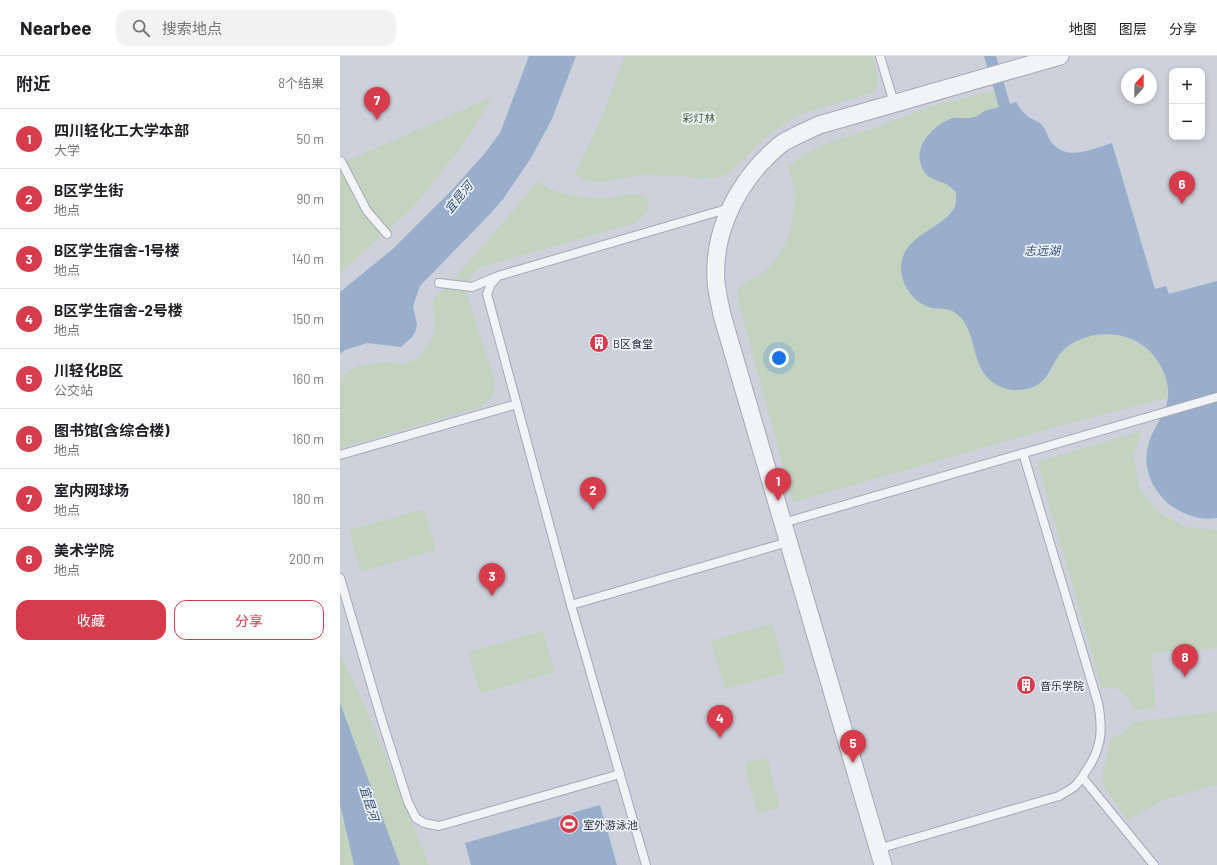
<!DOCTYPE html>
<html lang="zh">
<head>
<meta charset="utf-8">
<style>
	:root { --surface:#fff; --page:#f2f2f2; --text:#202124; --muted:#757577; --line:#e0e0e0; --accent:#d63c4c }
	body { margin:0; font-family:Barlow,"Noto Sans SC",sans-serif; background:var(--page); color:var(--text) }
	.controls { position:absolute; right:12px; top:12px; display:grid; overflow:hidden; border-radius:8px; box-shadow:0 2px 6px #0003 }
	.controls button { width:36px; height:36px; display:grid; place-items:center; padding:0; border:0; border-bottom:1px solid var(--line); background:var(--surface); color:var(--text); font:20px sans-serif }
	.compass { position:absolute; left:781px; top:12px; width:36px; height:36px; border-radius:50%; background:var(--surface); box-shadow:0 2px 6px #0003; rotate:21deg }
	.you { position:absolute; left:439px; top:302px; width:14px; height:14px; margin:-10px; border:3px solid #fff; border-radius:50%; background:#1a73e8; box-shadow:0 0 0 6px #1a73e833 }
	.badge { display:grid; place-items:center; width:26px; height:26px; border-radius:50%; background:var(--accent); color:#fff; font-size:13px; font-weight:700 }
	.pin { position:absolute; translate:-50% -33px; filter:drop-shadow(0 1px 2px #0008) }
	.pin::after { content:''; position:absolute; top:21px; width:14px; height:12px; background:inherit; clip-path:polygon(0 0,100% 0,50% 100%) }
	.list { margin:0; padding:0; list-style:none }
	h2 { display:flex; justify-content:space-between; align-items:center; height:52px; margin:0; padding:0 16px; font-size:17px }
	h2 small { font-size:13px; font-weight:400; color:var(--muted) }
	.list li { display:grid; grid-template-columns:26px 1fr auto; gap:12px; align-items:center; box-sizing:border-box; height:60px; padding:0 16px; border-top:1px solid var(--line) }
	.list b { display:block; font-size:15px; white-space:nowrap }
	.list p { margin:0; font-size:13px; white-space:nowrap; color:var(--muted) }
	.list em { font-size:13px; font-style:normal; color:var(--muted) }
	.actions { display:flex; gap:8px; padding:12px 16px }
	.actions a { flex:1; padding:9px 0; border:1px solid var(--accent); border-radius:12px; text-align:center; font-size:14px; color:var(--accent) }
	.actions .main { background:var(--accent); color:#fff }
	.icon { flex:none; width:22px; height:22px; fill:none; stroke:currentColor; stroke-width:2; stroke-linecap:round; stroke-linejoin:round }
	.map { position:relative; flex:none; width:877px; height:809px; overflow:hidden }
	header { display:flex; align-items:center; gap:24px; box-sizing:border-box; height:56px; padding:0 20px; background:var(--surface); border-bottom:1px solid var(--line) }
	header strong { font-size:19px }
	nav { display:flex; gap:22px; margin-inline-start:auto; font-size:14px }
	.search { width:280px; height:36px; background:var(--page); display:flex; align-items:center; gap:10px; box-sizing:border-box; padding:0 14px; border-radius:12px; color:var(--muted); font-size:15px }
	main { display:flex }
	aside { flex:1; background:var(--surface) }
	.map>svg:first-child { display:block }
	.built { fill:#cdd1db; fill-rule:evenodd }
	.green { fill:#c4d3bf }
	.water { fill:#98aecb }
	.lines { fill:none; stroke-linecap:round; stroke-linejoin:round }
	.service-casing { stroke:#a4a9b3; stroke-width:10 }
	.minor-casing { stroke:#a4a9b3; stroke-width:19 }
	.service { stroke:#f2f3f7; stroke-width:8 }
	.minor { stroke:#f2f3f7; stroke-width:17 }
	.labels { text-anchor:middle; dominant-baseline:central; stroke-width:3.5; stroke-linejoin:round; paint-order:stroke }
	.park-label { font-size:11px; fill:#395e33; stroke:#eef1f6 }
	.poi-label { font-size:11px; fill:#272f41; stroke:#eef1f6; text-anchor:start }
	.water-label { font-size:12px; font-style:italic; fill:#2f4c77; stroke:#eef1f6 }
</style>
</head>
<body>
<header>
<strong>Nearbee</strong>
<div class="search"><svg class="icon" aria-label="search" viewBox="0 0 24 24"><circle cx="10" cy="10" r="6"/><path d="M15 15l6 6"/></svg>搜索地点</div>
<nav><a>地图</a><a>图层</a><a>分享</a></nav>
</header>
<main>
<aside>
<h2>附近<small>8个结果</small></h2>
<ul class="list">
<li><span class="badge">1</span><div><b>四川轻化工大学本部</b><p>大学</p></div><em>50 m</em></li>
<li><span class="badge">2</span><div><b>B区学生街</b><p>地点</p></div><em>90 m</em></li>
<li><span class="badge">3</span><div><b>B区学生宿舍-1号楼</b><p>地点</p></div><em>140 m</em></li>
<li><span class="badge">4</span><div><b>B区学生宿舍-2号楼</b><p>地点</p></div><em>150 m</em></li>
<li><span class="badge">5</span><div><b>川轻化B区</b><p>公交站</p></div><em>160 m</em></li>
<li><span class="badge">6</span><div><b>图书馆(含综合楼)</b><p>地点</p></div><em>160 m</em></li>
<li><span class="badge">7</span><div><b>室内网球场</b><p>地点</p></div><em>180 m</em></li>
<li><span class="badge">8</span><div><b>美术学院</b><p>地点</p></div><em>200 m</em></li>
</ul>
<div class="actions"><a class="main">收藏</a><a>分享</a></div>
</aside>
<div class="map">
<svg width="877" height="809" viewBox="0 0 877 809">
	<rect width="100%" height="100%" fill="#dfe2e9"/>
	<path class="built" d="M0 0H877V809H0ZM832 15H862V81H832ZM787 18H811V42H787Z"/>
	<g class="green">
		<path d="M285 0H533C536 13 540 23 535 36L464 57 445 67 426 81 389 117 375 122 357 123 341 120 304 119 284 122 265 126 247 125 234 119 260 65Z"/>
		<path d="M655 35 659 51 646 54 640 60 633 62 626 63 617 62 580 94 584 114 588 120 608 129 616 136C616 163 600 161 586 177 577 186 569 199 561 209L562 220 565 228 620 260C622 262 624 264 626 267 630 274 631 285 634 293 635 298 638 302 639 307 640 310 640 313 642 316 647 324 658 330 667 333 683 337 700 331 709 317 713 311 715 304 720 299 724 292 732 288 739 284 779 266 833 294 827 342L726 368 461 444 453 447 398 244V232L401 229 420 219 436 204 450 177 456 140 448 110 468 96 495 84 529 74 592 50Z"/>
		<path d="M152 41 124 87 75 149 0 217V108Z"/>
		<path d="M198 125C217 141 249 143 273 141 285 140 295 134 306 141L309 151 301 162 292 168 138 212 130 221 127 238 154 322V339L141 351 0 392V325L6 317 18 310 44 306 62 308 77 303 93 281 95 269 93 244 138 196Z"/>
		<path d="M801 375 793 400 800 433 820 458 846 471 877 474V591L872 593 811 597 816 652 794 654C789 638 779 629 762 632L697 406Z"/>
		<path d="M84 453 96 494 21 516 9 474Z"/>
		<path d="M430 568 433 570 446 617 385 633 371 586 373 584Z"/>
		<path d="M203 575 215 616 140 638 128 596Z"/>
		<path d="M0 597 28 657 89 809H60L0 647Z"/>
		<path d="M877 656V729L823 744 788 764 766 734 762 722 771 681C782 678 786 676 792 666Z"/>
		<path d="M424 702 428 705 440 750 438 752 420 757 417 756 405 711 407 707Z"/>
		<path d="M0 750 14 809H0Z"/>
	</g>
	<g class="water">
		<path d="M189 0H236L212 63 191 102 163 143 151 157 80 230 73 250 77 269 75 276 72 281 61 291 27 287 5 294 0 298V236L54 192 112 134 145 97 160 77Z"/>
		<path d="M644 0H656L670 48 676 46C680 53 684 58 690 62 693 64 698 65 701 68 707 74 708 84 714 89 729 105 755 92 772 87L815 233 826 230 829 238 877 225V462C859 465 845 459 830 449 813 435 802 412 808 390 811 376 821 364 826 350 832 333 825 314 814 300 793 274 753 272 727 291 710 304 711 329 686 333 680 334 673 335 667 333 624 321 643 271 612 255 606 252 599 253 592 252 574 248 560 228 561 210 563 176 612 171 616 146 616 143 616 139 616 136 613 134 610 130 606 128 600 125 592 124 587 119 568 97 589 72 610 63 618 60 626 64 634 61 639 60 642 56 647 54 651 53 655 52 659 51Z"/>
		<path d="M0 647 60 809H14L0 748Z"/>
		<path d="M260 749 277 809H131L125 787Z"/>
	</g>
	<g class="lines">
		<g class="service-casing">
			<g id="service">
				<path d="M540 0 554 47"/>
				<path d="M1 105 27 155 47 178"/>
				<path d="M99 227 132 231 156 221"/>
				<path d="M0 399 177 348"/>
				<path d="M443 467 877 341"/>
				<path d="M0 522 42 665 68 746 76 762 84 767 99 770 280 718"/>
				<path d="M231 549 448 486"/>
				<path d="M742 721 814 809"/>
				<path d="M538 793 719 740C724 737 730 734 735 730 739 726 743 720 746 715 762 692 763 674 758 647L683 397"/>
				<path d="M306 809 231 549 147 238 151 228 158 220 390 152"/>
			</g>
		</g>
		<g class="minor-casing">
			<path id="minor" d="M543 809 382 259C380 248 377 237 376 226 373 182 391 141 419 109 427 101 435 92 444 86 455 80 468 74 479 69L720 0"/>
		</g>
		<use href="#service" class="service"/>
		<use href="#minor" class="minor"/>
	</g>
	<defs>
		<g id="building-disc" transform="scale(1)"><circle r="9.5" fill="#d63c4c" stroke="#eef1f6"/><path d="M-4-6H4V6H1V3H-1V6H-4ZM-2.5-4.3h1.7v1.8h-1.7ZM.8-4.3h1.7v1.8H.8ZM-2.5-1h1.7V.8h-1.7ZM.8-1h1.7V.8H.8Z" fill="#fff"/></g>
		<g id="stadium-disc" transform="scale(1)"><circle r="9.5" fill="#d63c4c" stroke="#eef1f6"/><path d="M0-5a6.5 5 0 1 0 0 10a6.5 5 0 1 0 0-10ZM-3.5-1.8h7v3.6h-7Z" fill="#fff"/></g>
	</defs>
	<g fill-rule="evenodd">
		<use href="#building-disc" x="259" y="287"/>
		<use href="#building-disc" x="686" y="629"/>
		<use href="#stadium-disc" x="229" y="768"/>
	</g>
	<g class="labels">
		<g class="park-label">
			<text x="359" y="61">彩灯林</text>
		</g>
		<g class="poi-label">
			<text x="273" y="287">B区食堂</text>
			<text x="700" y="629">音乐学院</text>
			<text x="243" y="768">室外游泳池</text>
		</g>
		<g class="water-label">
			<text transform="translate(118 141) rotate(-51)">宜昆河</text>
			<text x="702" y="194">志远湖</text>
			<text transform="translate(30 747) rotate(72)">宜昆河</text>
		</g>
	</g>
</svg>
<div class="controls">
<button>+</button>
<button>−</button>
</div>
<svg class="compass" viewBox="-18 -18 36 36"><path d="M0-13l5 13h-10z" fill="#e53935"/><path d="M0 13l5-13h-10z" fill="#757577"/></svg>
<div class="you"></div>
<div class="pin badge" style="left:438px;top:445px">1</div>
<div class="pin badge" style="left:253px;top:454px">2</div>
<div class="pin badge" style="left:152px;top:540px">3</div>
<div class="pin badge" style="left:380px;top:682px">4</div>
<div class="pin badge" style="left:513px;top:707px">5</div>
<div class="pin badge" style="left:842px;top:148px">6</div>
<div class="pin badge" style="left:37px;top:64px">7</div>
<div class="pin badge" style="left:845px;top:621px">8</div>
</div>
</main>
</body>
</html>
